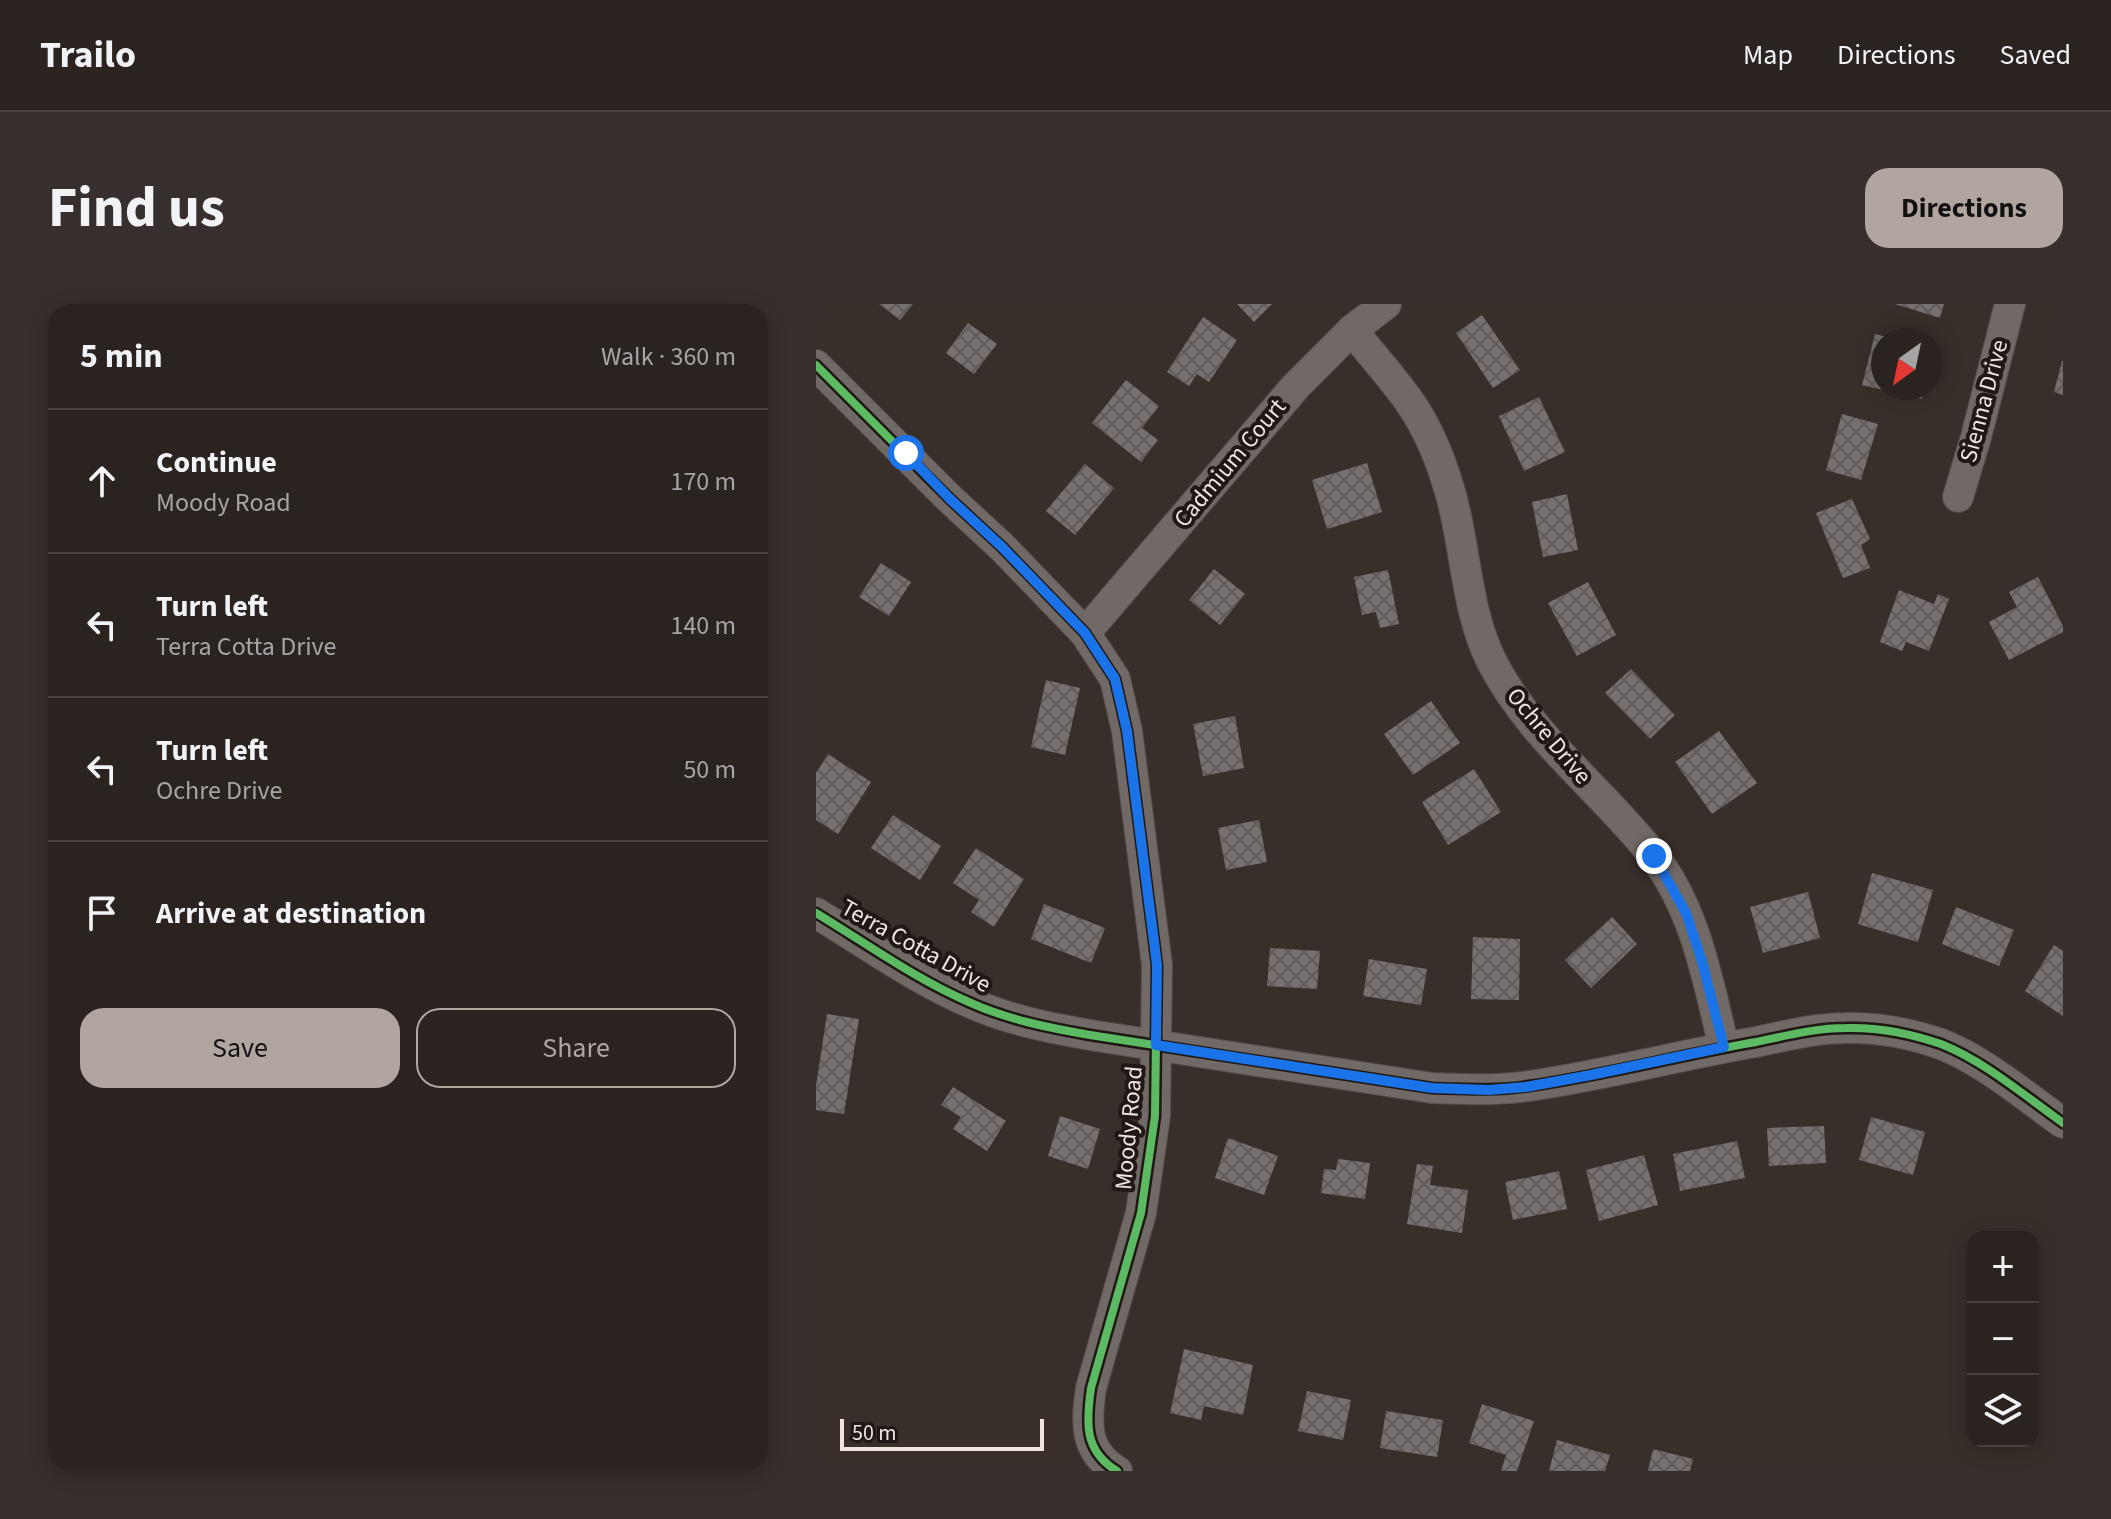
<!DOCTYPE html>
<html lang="en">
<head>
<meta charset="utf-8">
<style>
	:root { --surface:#2b2320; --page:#372f2d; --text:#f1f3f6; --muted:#a6a4a5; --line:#47403e; --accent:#b1a5a0 }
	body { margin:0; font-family:"Source Sans 3",sans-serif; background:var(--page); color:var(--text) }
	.controls { position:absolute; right:24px; bottom:24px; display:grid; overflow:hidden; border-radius:16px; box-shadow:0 4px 20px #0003 }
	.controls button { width:72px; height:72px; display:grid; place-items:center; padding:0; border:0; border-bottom:2px solid var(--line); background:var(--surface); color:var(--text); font:40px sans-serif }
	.compass { position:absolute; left:1055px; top:24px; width:72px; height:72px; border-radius:50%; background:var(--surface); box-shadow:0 4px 20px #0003; rotate:213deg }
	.scale { position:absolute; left:24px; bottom:20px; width:204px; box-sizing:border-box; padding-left:8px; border:4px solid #f1e5df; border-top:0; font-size:22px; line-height:28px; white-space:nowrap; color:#f1e5df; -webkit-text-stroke:6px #201814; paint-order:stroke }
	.stop { position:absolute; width:24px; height:24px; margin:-18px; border:6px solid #1a73e8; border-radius:50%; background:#fff }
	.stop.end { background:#1a73e8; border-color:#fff; box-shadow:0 2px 8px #0008 }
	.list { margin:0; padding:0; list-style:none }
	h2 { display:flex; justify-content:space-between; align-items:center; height:104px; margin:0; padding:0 32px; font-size:34px }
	h2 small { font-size:26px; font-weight:400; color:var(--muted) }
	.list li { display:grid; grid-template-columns:52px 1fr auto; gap:24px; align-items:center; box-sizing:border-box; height:144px; padding:0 32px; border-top:2px solid var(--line) }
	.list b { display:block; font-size:30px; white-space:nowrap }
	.list p { margin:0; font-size:26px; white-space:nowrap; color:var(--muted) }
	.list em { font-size:26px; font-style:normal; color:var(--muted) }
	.actions { display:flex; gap:16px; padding:24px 32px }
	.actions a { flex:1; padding:18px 0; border:2px solid var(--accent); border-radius:24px; text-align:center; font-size:28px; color:var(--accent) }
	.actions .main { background:var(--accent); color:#111 }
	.icon { flex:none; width:44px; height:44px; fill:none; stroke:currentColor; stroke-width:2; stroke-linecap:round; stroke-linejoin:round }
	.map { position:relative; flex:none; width:1247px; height:1167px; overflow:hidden; border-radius:24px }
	header { display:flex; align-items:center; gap:48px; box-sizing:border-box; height:112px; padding:0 40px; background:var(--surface); border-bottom:2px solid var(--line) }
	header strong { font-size:38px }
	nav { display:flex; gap:44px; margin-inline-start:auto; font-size:28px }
	.intro { display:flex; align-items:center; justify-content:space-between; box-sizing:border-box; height:192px; padding:0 48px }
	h1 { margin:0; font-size:56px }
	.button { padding:20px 36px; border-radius:24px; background:var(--accent); color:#111; font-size:28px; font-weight:700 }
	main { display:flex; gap:48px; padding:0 48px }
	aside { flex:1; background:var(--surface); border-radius:24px; box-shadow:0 4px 20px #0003 }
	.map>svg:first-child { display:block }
	.building { fill:url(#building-cross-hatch) }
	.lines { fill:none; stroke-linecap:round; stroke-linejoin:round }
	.minor-casing { stroke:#564d48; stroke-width:32 }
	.minor { stroke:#716965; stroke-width:30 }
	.cycleway-casing { stroke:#201814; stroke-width:13 }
	.cycleway { stroke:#5cba63; stroke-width:8 }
	.route { stroke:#1a73e8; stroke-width:10 }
	.labels { text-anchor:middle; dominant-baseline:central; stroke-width:8; stroke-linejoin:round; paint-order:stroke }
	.street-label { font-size:24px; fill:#f1e5df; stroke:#201814 }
</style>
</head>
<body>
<header>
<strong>Trailo</strong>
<nav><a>Map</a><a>Directions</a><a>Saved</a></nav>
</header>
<div class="intro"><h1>Find us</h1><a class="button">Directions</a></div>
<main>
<aside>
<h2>5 min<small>Walk · 360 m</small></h2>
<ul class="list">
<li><svg class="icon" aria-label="ahead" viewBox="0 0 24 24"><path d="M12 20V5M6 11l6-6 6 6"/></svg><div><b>Continue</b><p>Moody Road</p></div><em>170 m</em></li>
<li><svg class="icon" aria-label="left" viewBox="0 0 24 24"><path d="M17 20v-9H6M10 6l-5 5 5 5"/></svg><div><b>Turn left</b><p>Terra Cotta Drive</p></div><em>140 m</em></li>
<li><svg class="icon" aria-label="left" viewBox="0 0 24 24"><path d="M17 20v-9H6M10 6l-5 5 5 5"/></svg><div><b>Turn left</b><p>Ochre Drive</p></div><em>50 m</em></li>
<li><svg class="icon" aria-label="arrive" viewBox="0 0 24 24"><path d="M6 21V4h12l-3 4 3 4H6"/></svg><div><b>Arrive at destination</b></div></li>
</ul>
<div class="actions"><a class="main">Save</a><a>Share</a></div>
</aside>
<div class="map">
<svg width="1247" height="1167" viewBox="0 0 1247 1167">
	<defs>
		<pattern id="building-cross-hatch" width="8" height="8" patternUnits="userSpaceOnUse" patternTransform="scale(2)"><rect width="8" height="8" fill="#776f70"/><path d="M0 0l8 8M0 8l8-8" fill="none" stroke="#605a5a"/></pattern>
	</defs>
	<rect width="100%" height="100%" fill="#392f2a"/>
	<g class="building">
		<path d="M63 0H97L84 16Z"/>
		<path d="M421 0H456L438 18Z"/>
		<path d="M1079 0H1128L1124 14Z"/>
		<path d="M666 11 704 66 677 84 640 29Z"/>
		<path d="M387 13 421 36 393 78 381 70 373 82 351 68Z"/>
		<path d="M152 19 181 40 158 70 130 49Z"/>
		<path d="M1059 30 1079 35 1067 36V84H1109L1106 95 1046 81Z"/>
		<path d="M1246 57H1247V91L1238 88Z"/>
		<path d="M310 76 343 102 326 124 342 136 325 158 276 119Z"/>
		<path d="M723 93 749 148 708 167 683 112Z"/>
		<path d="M1026 110 1062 120 1045 176 1010 166Z"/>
		<path d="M551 159 566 208 511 225 496 176Z"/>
		<path d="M269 160 298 184 259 231 230 207Z"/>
		<path d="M751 190 762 246 727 253 716 198Z"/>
		<path d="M1036 195 1054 235 1045 241 1054 264 1027 274 1000 209Z"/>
		<path d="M65 259 95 278 73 312 43 293Z"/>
		<path d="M398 265 429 290 404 321 373 296Z"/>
		<path d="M572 266 583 320 564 324 560 308 546 311 538 273Z"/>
		<path d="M1222 273 1247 322V328L1193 356 1173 318 1201 303 1193 288Z"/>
		<path d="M772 278 800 331 761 352 732 299Z"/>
		<path d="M1083 286 1118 300 1122 290 1133 295 1113 347 1090 338 1086 347 1064 338Z"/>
		<path d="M815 365 859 411 834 435 789 389Z"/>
		<path d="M230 376 264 384 249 451 215 443Z"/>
		<path d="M615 397 644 439 597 471 568 430Z"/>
		<path d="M419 412 428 464 387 472 377 420Z"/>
		<path d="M903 427 941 479 896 510 859 458Z"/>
		<path d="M12 450 55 478 22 530 0 516V469Z"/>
		<path d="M658 465 685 508 632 541 606 498Z"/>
		<path d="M77 511 125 542 104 576 55 544Z"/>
		<path d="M443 516 451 558 410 566 402 524Z"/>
		<path d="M160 544 208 575 178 623 155 608 163 596 137 579Z"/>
		<path d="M1056 569 1117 586 1102 638 1042 620Z"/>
		<path d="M992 588 1004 634 947 649 934 603Z"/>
		<path d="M228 600 289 624 275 659 215 635Z"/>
		<path d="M1140 603 1198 626 1183 662 1126 640Z"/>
		<path d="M796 613 821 640 775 684 749 656Z"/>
		<path d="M657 633 704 635 703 696 655 695Z"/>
		<path d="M1238 641 1247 647V712L1209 687Z"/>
		<path d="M454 644 504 647 501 685 451 682Z"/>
		<path d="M553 655 611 665 605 701 547 692Z"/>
		<path d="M11 710 43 715 28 810 0 806V782Z"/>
		<path d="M137 783 190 817 171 847 137 825 145 813 125 801Z"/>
		<path d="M244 812 284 825 272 865 232 852Z"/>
		<path d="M1055 813 1109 828 1097 871 1043 856Z"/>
		<path d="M1008 822 1010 859 953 862 951 824Z"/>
		<path d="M412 834 462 852 448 891 399 874Z"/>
		<path d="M921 837 929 874 864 887 857 850Z"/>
		<path d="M828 851 842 901 783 917 770 866Z"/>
		<path d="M522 855 554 859 549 895 505 889 508 865 520 866Z"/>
		<path d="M601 860 617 862 614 881 652 886 646 929 591 920Z"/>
		<path d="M743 867 751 905 697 916 689 878Z"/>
		<path d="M368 1045 437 1061 427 1111 388 1102 385 1116 354 1109Z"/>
		<path d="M491 1087 535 1096 527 1136 482 1127Z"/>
		<path d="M666 1100 718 1117 701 1167H685L690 1151 653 1139Z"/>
		<path d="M570 1107 627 1116 621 1153 564 1144Z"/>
		<path d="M741 1136 794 1151 789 1167H733Z"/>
		<path d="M837 1145 877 1155 874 1167H832Z"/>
	</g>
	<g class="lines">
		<g class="minor-casing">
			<g id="minor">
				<path d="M536 26C555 50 576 73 593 97 612 124 626 159 635 191 650 245 650 305 675 356 713 432 785 485 837 551 880 606 892 678 908 743"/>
				<path d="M0 61 134 195 186 243 269 329 299 375 311 427 341 661 339 812 325 909 275 1084C270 1119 268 1147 301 1167"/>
				<path d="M1142 193 1160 133 1194 0"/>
				<path d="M269 329 480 82 536 26 570 0"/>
				<path d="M0 609C51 640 101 676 155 699 193 716 234 724 274 731L616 784C649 785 681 787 713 782 789 771 864 751 940 738 969 732 999 724 1030 724 1061 723 1096 730 1125 740 1168 757 1209 792 1247 819"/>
			</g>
		</g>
		<use href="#minor" class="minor"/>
		<g class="cycleway-casing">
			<g id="cycleway">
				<path d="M0 61 134 195 186 243 269 329 299 375 311 427 341 661 339 812 325 909 275 1084C270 1119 268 1147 301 1167"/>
				<path d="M0 609C51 640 101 676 155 699 193 716 234 724 274 731L616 784C649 785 681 787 713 782 789 771 864 751 940 738 969 732 999 724 1030 724 1061 723 1096 730 1125 740 1168 757 1209 792 1247 819"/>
			</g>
		</g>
		<use href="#cycleway" class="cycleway"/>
	</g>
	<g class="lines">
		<path class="route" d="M90 149 134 195 186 243 269 329 299 375 311 427 341 661 340 741 616 784 673 786 710 783 775 771 908 743 885 654 870 609 838 552"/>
	</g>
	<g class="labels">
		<g class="street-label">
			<text transform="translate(1168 97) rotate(-75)">Sienna Drive</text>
			<text transform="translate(414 159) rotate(-50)">Cadmium Court</text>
			<text transform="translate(733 432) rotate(50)">Ochre Drive</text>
			<text transform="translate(100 642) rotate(29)">Terra Cotta Drive</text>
			<text transform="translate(313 824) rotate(-85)">Moody Road</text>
		</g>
	</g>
</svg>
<div class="controls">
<button>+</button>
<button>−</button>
<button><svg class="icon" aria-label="layers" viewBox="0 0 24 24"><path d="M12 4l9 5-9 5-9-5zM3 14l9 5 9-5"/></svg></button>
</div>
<svg class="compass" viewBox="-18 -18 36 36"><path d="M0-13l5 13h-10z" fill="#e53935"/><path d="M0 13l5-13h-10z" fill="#a6a4a5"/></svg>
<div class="scale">50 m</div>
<div class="stop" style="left:90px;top:149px"></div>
<div class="stop end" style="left:838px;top:552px"></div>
</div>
</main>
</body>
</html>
